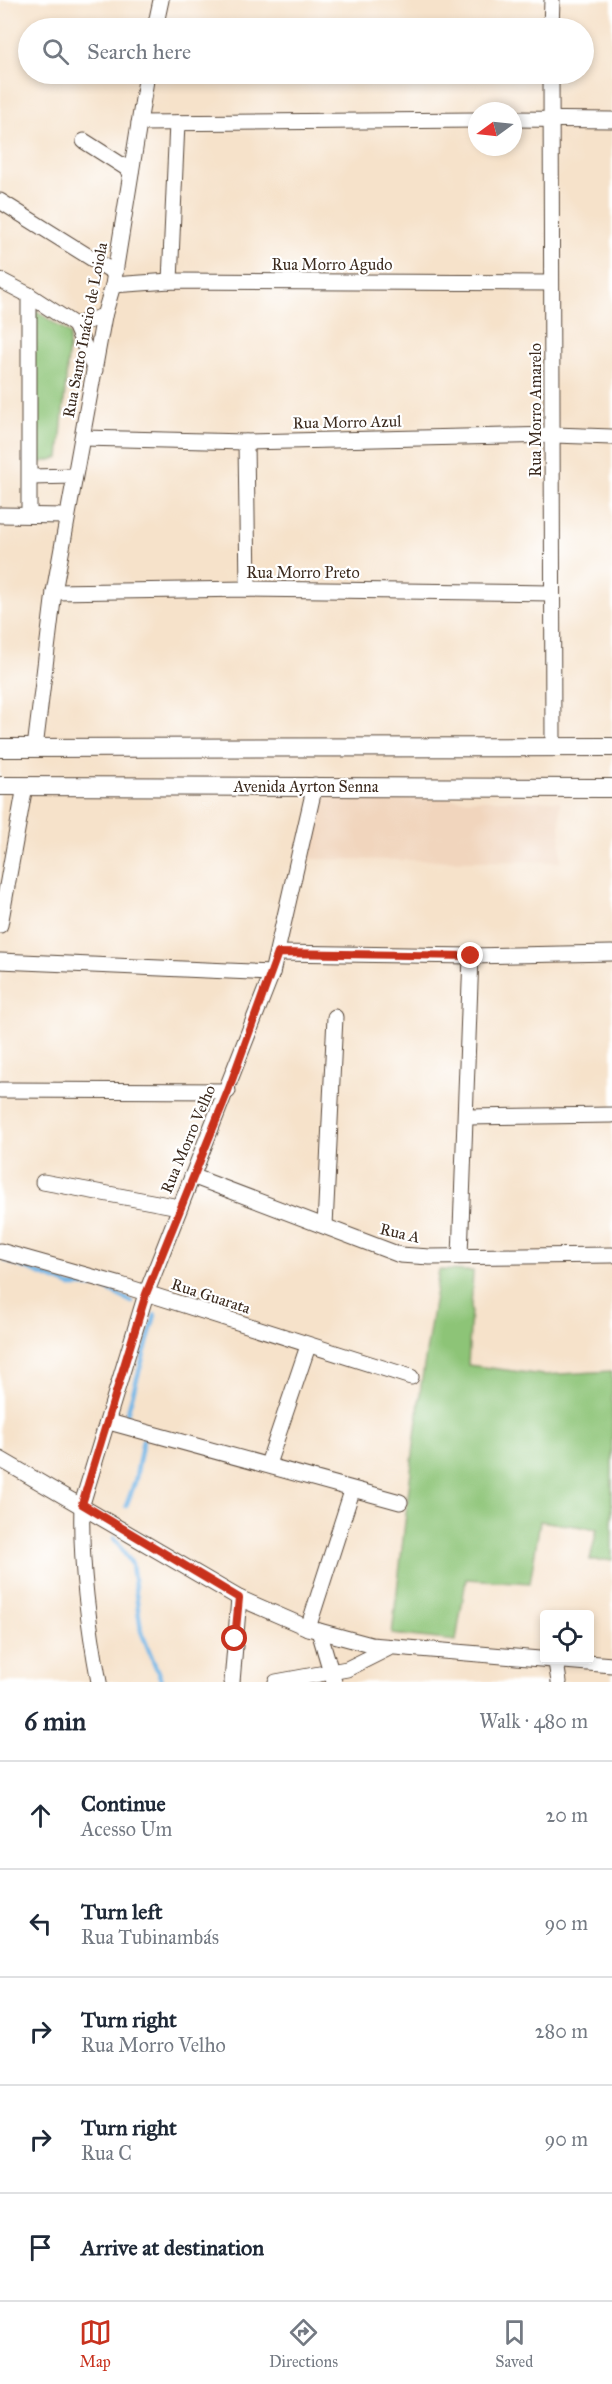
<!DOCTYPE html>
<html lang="en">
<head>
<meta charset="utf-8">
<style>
	:root { --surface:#fff; --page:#f6f6f7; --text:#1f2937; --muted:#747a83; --line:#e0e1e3; --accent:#c8321e }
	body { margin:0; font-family:"IM FELL Great Primer",serif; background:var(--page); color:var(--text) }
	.controls { position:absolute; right:18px; bottom:18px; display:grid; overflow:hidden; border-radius:6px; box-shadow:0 3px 9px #0003 }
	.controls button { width:54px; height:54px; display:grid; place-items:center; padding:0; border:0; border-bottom:2px solid var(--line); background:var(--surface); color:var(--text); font:30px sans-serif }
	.compass { position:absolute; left:468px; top:102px; width:54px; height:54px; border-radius:50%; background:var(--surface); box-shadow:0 3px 9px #0003; rotate:255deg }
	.stop { position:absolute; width:18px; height:18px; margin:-14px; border:4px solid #c8321e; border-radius:50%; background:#fff }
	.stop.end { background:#c8321e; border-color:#fff; box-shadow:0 2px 6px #0008 }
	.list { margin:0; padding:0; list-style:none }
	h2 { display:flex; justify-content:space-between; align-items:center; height:78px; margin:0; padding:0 24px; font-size:26px }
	h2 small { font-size:20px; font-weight:400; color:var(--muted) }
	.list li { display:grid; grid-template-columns:39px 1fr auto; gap:18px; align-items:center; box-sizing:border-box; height:108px; padding:0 24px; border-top:2px solid var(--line) }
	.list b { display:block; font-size:22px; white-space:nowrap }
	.list p { margin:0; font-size:20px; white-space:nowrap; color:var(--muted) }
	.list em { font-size:20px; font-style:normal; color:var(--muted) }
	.icon { flex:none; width:33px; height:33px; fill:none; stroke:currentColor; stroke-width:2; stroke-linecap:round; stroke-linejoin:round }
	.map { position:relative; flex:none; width:612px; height:1682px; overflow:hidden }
	.search { position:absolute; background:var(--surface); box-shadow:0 3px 9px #0003; left:18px; right:18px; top:18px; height:66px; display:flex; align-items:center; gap:15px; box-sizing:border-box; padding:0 21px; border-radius:33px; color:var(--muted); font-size:22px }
	.sheet { height:618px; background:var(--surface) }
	nav { display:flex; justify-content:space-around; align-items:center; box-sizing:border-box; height:84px; border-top:2px solid var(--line); background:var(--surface); font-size:16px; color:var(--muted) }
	nav a { display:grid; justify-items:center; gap:3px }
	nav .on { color:var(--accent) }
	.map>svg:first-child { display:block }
	.built { fill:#f1d5bd }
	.green { fill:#8dc477; stroke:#64774a; stroke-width:1.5 }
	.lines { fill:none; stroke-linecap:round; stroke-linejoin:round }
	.stream { stroke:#71b6e7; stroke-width:4.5 }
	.minor-casing { stroke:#574638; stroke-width:17 }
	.major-casing { stroke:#574638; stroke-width:20 }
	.minor { stroke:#fff; stroke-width:15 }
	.major { stroke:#fff; stroke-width:18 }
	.route { stroke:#c8321e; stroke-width:8 }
	.labels { text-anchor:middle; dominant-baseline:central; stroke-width:4.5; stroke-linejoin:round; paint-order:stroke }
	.street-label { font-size:16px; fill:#3b2a1e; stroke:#fff }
</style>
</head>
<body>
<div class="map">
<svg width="612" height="1682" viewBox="0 0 612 1682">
	<rect width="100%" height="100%" fill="#fff"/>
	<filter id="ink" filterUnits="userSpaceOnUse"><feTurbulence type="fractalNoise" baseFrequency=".0167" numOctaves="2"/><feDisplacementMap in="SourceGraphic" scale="12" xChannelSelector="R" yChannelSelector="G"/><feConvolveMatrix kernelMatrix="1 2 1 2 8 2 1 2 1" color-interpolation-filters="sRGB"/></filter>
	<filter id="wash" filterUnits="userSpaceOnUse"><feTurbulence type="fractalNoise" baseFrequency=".008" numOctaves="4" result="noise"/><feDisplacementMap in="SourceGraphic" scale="24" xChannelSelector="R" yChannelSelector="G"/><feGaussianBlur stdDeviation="1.35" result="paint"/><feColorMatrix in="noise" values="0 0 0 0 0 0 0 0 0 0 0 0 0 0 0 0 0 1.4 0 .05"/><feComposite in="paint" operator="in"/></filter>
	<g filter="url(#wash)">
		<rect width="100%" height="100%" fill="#f6e2ca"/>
		<path class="built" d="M319 797 560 801 561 862 308 859Z"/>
		<g class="green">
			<path d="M31 307 70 334 59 458 37 463Z"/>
			<path d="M439 1270 473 1271 468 1365 543 1375 612 1371V1560H590L597 1529 540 1521 530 1583 466 1579 456 1641 392 1634 421 1385Z"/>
		</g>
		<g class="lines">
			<g class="stream">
				<path d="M5 1260 70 1286H100L132 1302"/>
				<path d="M127 1414 155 1315"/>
				<path d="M126 1506 135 1482 143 1440"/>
				<path d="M114 1538 132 1564 141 1631 162 1682"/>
			</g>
		</g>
	</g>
	<g filter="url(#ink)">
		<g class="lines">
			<g class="minor-casing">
				<g id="minor">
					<path d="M155 28 161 0"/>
					<path d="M551 28 552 0"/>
					<path d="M551 74 553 746"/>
					<path d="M513 119 612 120"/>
					<path d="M139 123 477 120"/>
					<path d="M84 141 131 171"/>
					<path d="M0 201 115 273"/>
					<path d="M0 280 29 295 75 325 95 370"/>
					<path d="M170 281 177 123"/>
					<path d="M113 285 170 281 551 283"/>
					<path d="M75 325 104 316"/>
					<path d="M83 438 246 442 554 435 612 437"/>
					<path d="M246 442 248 589"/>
					<path d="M31 477 74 476"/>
					<path d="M0 515 66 516"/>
					<path d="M29 515V295"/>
					<path d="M54 592 248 589 552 593"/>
					<path d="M35 748 54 592 104 316 113 285 147 74"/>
					<path d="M0 925 25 786"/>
					<path d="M278 953 471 956 612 953"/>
					<path d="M0 961 272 973"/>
					<path d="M0 1090 228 1091"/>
					<path d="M467 1117 612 1115"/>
					<path d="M192 1176 400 1255 430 1257 612 1255"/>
					<path d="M43 1182 179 1207"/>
					<path d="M325 1226 335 1017"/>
					<path d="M0 1251 121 1285 411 1377"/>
					<path d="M460 1256 471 956"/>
					<path d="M109 1422 400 1502"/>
					<path d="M0 1459 239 1598 308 1628 371 1645 612 1665"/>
					<path d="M268 1464 308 1346"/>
					<path d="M308 1628 352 1491"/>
					<path d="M319 1631 334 1682"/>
					<path d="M556 1662 559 1682"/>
					<path d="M99 1682C88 1623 80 1564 82 1504L146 1294 272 973 315 785"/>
					<path d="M232 1682 239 1598"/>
					<path d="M276 1682 347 1669 391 1647"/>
				</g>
			</g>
			<g class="major-casing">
				<g id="major">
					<path d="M0 748 612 747"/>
					<path d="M0 786 612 788"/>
				</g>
			</g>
			<use href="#minor" class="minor"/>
			<use href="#major" class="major"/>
		</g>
	</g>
	<g class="lines" filter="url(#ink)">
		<path class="route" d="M235 1639 239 1598 82 1504 146 1294 228 1091 278 953 471 956"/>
	</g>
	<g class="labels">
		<g class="street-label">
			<text x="332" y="264">Rua Morro Agudo</text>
			<text transform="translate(85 330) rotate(-79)">Rua Santo Inácio de Loiola</text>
			<text transform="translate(535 410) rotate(-90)">Rua Morro Amarelo</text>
			<text transform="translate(347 422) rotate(-1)">Rua Morro Azul</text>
			<text x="303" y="572">Rua Morro Preto</text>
			<text x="306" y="786">Avenida Ayrton Senna</text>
			<text transform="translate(188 1139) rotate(-67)">Rua Morro Velho</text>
			<text transform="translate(400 1233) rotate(13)">Rua A</text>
			<text transform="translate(211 1296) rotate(18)">Rua Guarata</text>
		</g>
	</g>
</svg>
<div class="controls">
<button><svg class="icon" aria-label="locate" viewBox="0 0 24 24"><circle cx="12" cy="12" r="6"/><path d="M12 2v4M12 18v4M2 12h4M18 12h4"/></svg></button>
</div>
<svg class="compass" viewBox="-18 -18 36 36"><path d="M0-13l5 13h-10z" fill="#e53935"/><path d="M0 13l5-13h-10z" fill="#747a83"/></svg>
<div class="stop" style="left:235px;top:1639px"></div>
<div class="stop end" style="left:471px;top:956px"></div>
<div class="search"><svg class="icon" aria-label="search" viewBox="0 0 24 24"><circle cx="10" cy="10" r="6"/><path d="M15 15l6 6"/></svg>Search here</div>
</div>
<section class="sheet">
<h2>6 min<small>Walk · 480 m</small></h2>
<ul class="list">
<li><svg class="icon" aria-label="ahead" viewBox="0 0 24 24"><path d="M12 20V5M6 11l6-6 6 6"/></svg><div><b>Continue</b><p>Acesso Um</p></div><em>20 m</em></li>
<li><svg class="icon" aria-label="left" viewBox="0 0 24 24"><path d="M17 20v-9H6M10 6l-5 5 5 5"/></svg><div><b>Turn left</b><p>Rua Tubinambás</p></div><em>90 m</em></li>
<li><svg class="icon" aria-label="right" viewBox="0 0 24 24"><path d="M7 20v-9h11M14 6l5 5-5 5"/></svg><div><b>Turn right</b><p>Rua Morro Velho</p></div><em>280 m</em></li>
<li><svg class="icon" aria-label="right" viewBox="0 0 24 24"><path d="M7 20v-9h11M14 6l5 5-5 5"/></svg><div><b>Turn right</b><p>Rua C</p></div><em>90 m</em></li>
<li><svg class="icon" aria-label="arrive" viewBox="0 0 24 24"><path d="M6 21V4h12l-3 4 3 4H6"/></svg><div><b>Arrive at destination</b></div></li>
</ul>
</section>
<nav>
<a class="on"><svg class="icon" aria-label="map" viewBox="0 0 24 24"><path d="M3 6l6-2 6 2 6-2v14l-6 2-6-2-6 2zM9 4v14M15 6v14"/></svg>Map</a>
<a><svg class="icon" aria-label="directions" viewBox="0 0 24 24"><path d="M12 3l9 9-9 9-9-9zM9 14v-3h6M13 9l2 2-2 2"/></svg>Directions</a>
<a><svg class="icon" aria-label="saved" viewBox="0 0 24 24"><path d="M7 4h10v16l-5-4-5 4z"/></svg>Saved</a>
</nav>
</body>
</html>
